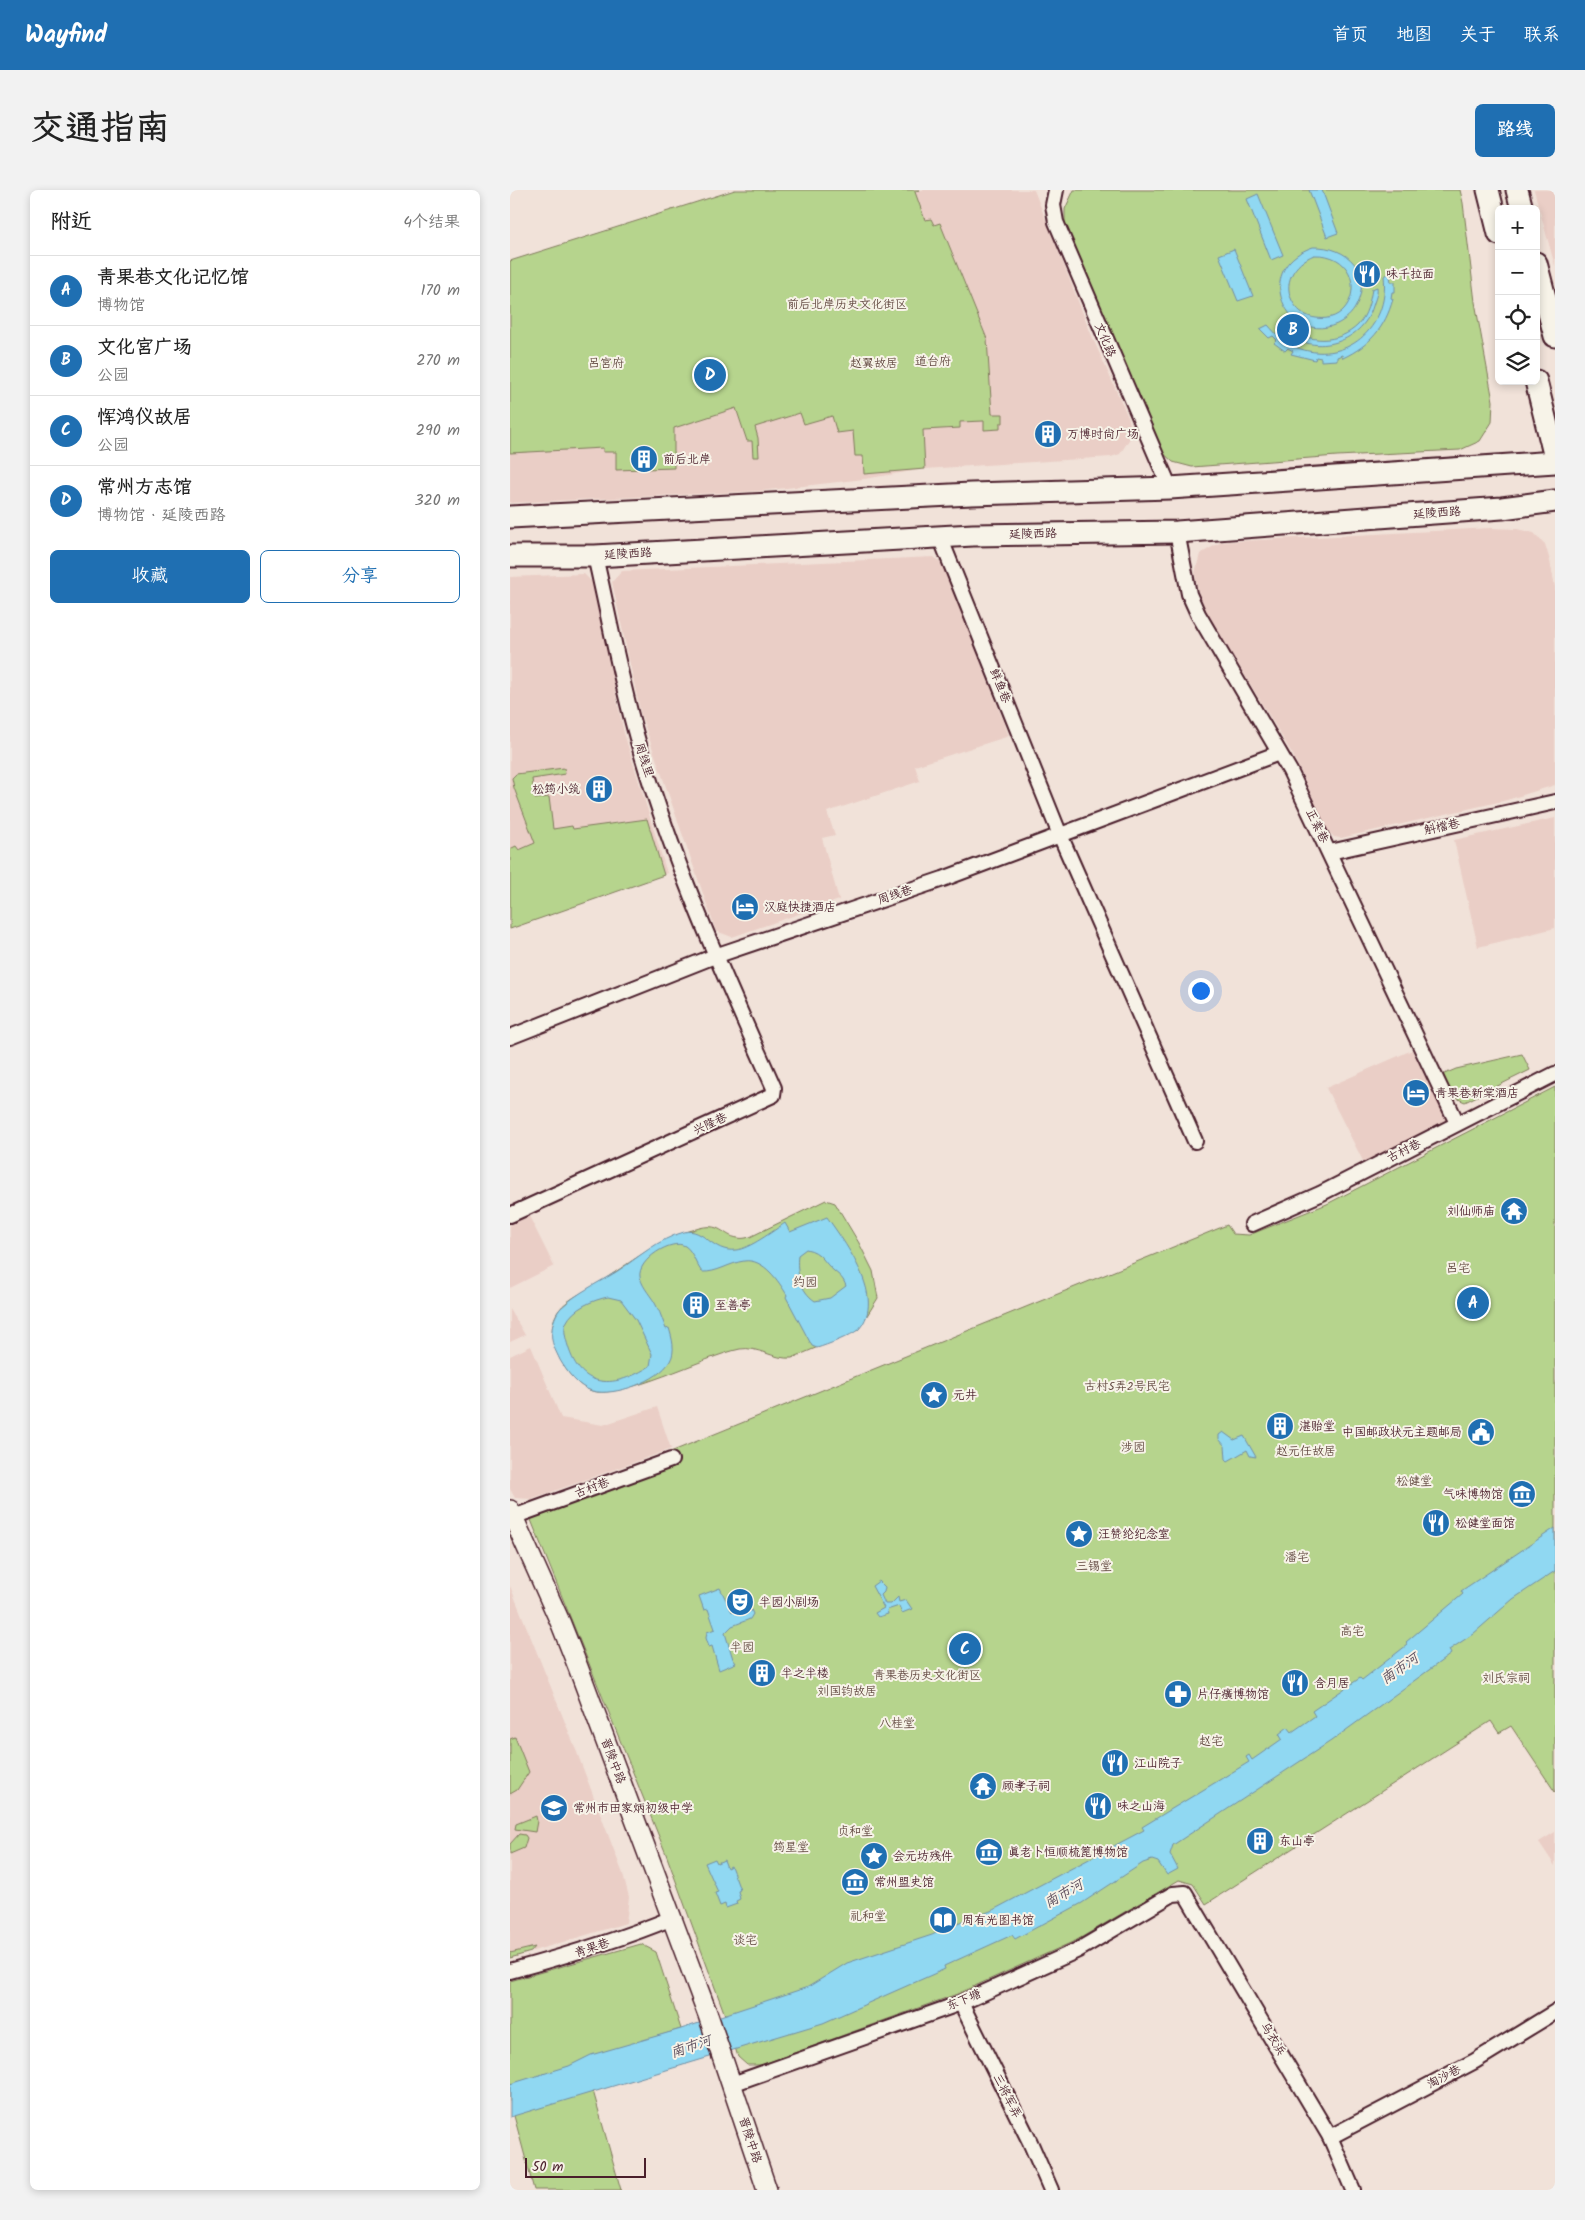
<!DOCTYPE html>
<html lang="zh">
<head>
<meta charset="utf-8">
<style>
	:root { --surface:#fff; --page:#f2f2f2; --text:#222; --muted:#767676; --line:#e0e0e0; --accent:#1f6fb2 }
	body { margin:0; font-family:Kalam,"LXGW WenKai TC",sans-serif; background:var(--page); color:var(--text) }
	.controls { position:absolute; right:15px; top:15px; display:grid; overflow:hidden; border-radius:8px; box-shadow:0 2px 8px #0003 }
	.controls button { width:45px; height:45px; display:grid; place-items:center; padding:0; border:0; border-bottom:1px solid var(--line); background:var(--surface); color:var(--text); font:25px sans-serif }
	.scale { position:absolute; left:15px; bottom:12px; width:121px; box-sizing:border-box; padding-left:5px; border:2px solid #4a1f2b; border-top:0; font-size:14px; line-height:18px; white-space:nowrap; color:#4a1f2b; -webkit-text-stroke:4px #f7f3e8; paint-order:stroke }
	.you { position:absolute; left:690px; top:800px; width:18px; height:18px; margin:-12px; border:4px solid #fff; border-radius:50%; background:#1a73e8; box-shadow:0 0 0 8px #1a73e833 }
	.badge { display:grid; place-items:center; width:32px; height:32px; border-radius:50%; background:var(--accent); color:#fff; font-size:16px; font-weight:700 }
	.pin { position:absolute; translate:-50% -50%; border:2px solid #fff; box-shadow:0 1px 5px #0006 }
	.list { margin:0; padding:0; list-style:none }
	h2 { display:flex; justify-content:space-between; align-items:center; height:65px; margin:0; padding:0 20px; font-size:21px }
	h2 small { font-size:16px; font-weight:400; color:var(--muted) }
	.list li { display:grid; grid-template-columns:32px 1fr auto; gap:15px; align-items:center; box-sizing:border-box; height:70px; padding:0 20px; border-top:1px solid var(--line) }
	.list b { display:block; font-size:19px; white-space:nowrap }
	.list p { margin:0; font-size:16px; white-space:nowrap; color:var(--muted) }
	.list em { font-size:16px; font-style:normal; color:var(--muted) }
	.actions { display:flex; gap:10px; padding:15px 20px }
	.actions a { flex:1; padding:11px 0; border:1px solid var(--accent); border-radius:8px; text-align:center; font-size:18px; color:var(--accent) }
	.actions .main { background:var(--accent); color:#fff }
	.icon { flex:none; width:28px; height:28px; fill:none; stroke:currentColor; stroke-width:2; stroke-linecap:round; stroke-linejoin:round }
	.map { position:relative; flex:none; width:1045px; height:2000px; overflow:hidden; border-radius:8px }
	header { display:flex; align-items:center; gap:30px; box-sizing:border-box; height:70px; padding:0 25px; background:var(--accent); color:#fff }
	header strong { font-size:24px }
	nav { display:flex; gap:28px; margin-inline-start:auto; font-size:18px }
	.intro { display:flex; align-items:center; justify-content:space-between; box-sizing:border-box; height:120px; padding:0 30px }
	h1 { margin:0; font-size:35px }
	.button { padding:12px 22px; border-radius:8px; background:var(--accent); color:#fff; font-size:18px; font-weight:700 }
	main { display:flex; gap:30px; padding:0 30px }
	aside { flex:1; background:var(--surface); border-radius:8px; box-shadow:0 2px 8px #0003 }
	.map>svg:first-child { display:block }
	.built { fill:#eacec6 }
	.green { fill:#b6d48d; stroke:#807a5c }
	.water { fill:#90d8f2; stroke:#748ea2; fill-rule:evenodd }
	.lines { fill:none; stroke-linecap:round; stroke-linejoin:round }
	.street-casing { stroke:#4a1f2b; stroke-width:18 }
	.secondary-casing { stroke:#4a1f2b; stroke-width:22 }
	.primary-casing { stroke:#4a1f2b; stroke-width:25 }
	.street { stroke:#f7f3e8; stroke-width:14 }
	.secondary { stroke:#f7f3e8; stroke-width:19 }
	.primary { stroke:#f7f3e8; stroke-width:21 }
	.labels { text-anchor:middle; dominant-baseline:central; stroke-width:4; stroke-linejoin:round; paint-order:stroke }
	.poi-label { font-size:12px; fill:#4a1f2b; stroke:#f7f3e8; text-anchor:start }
	.park-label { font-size:12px; fill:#654c44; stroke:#f7f3e8 }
	.street-label { font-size:12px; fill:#4a1f2b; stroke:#f7f3e8 }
	.water-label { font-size:14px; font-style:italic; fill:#5c4d5d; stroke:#f7f3e8 }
</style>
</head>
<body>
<header>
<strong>Wayfind</strong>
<nav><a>首页</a><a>地图</a><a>关于</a><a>联系</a></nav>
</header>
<div class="intro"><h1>交通指南</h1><a class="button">路线</a></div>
<main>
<aside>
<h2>附近<small>4个结果</small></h2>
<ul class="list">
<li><span class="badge">A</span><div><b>青果巷文化记忆馆</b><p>博物馆</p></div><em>170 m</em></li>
<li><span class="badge">B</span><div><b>文化宫广场</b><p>公园</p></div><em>270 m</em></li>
<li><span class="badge">C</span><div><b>恽鸿仪故居</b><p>公园</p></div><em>290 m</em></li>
<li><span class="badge">D</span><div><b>常州方志馆</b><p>博物馆 · 延陵西路</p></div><em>320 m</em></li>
</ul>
<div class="actions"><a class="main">收藏</a><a>分享</a></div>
</aside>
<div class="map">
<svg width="1045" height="2000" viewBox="0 0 1045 2000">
	<rect width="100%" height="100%" fill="#f1e2d9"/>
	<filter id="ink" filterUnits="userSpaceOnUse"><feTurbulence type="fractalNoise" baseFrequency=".02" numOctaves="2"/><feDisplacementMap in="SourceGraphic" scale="10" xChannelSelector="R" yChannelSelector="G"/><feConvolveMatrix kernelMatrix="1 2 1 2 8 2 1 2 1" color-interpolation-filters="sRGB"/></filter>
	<g filter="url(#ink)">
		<g class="built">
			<path d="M402 0H524L584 151 619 229 622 245 610 264 601 267 415 279 354 289 250 301 0 313V262L419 38Z"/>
			<path d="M1024 0H1045V76Z"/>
			<path d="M981 338 1007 339 1024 343 1035 354 1040 371 1045 397V595L997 610 831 648 824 647 818 641 783 565 696 421 688 401 685 383 690 364 711 352Z"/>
			<path d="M424 367 435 377 499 546 405 576 410 591 317 622 325 645 312 648 329 710 222 747 206 741 131 525 102 392 112 381Z"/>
			<path d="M74 384 82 392 114 543 157 683 0 739V387Z"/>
			<path d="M1045 628V738L968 757 944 650Z"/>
			<path d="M902 860 939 932 855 975 816 898Z"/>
			<path d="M19 1026 44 1076 0 1098V1035Z"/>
			<path d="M0 1119 15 1145 0 1152Z"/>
			<path d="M21 1156 51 1228 93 1235 147 1217 161 1259 22 1309 5 1308 0 1299V1166Z"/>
			<path d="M0 1396 63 1552 113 1684 119 1707 116 1733 0 1768Z"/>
			<path d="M1045 1642V1676L1029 1652Z"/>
		</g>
		<g class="green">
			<path d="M225 0H409L405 2 415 30 421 29 424 35 430 33 477 149 482 224H493V233H490V239L474 240V231L450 232V238L413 240 415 279 354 284 353 266H345L343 241 327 243 322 226 294 234 290 223 245 237 248 248 249 267H243L242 251H237L226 218 164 238V278L106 280V262H93V258L0 263V71Z"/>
			<path d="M564 0H950L953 13 965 112 983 211 982 232 970 251 950 260 827 266 682 277 663 272 652 262 555 42V19Z"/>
			<path d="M54 578 55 584 22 589 25 609 39 607 43 639 62 636 63 639 137 629 154 685 0 739V659L6 656 9 660 25 653 4 598 2 588 6 584Z"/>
			<path d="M1012 864 1020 880 955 912C941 907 938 898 932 885L946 879Z"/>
			<path d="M1045 897V1602L1001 1536 989 1543 981 1531 696 1714 683 1694 669 1690 567 1750 447 1804 251 1875H237L228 1867 215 1825 156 1664 19 1325 163 1276 158 1263 717 1035 723 1044 739 1045 817 1014Z"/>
			<path d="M316 1010 325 1013 349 1053 363 1081 368 1108 348 1140 282 1168C264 1170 248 1156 230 1159 195 1166 111 1210 82 1201 67 1196 57 1182 50 1169 42 1154 38 1135 49 1120 57 1109 76 1101 87 1094 119 1074 148 1049 186 1039 211 1031 212 1046 228 1048 232 1049 236 1048 240 1047Z"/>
			<path d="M5 1547 19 1582 7 1600 0 1604V1549Z"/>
			<path d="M26 1626 27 1631 25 1642 5 1639 6 1634Z"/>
			<path d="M9 1644 15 1645 17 1648 14 1658 0 1664V1654Z"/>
			<path d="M131 1754 146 1762 171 1839 74 1869 111 2000H24L0 1911V1791Z"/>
			<path d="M25 1757 21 1762 0 1768V1763Z"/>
		</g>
		<g class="water">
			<path d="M799 0H812L828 43 817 47Z"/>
			<path d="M748 4 773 65 761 70 737 9Z"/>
			<path d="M803 57C838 56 863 82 846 116 842 124 835 130 827 134 777 156 740 78 803 57ZM804 65C858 63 851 135 806 128 797 127 789 122 784 114 771 94 784 73 804 65Z"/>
			<path d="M724 59 743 106 728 111 709 65Z"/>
			<path d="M883 82 884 85 880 86 881 92H885V102H882L881 108 883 109C875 138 860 155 833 168L832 165 827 167V170L811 171V168L806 167 805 170 781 164 783 161 778 158 775 161 764 153 767 150 763 146 759 148 750 139 758 135C766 144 774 153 785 157 835 177 880 138 874 86Z"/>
			<path d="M867 97C868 104 865 109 863 116 852 154 800 169 772 138L778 136C797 154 829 154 848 135 857 125 860 111 862 99Z"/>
			<path d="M317 1027C335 1053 377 1108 349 1139 341 1146 317 1155 307 1158L302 1156 276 1107 277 1105C269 1092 254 1068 234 1071 219 1073 207 1083 192 1082 186 1075 183 1061 175 1056 162 1048 127 1070 130 1087 133 1099 142 1106 147 1117 151 1124 153 1132 156 1139L159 1138C162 1148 166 1161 160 1171 149 1191 104 1207 82 1201 68 1197 57 1182 50 1170 46 1161 40 1152 42 1141 42 1134 46 1122 52 1117 67 1103 88 1093 106 1082 128 1068 148 1049 174 1042 194 1037 202 1063 226 1060 239 1059 263 1041 275 1033L280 1042ZM296 1059C312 1062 313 1072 324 1081 330 1086 333 1088 336 1096L320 1108 305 1111C290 1101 286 1082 288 1065ZM98 1107 111 1110 126 1130 142 1164 140 1176C106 1198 71 1201 58 1156 56 1149 53 1140 56 1133 63 1118 83 1110 98 1107Z"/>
			<path d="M713 1242 724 1250 734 1246 746 1267 740 1266 737 1260 718 1271 716 1269 715 1256 709 1249V1245Z"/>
			<path d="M1045 1338V1381L1003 1409 963 1444 939 1460 941 1464 821 1551 663 1655 660 1664 668 1679 657 1685 648 1672 642 1670 633 1673 572 1713 505 1749 502 1745 434 1776 435 1779 313 1833 0 1927V1894L59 1876 81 1865 171 1839 298 1797 337 1773 422 1745 467 1724 468 1726 483 1720 634 1640 632 1637 739 1572 736 1567 739 1565 742 1570 772 1549 769 1544 778 1537 782 1542 805 1526 802 1521 850 1488 852 1490 897 1455 896 1452 953 1404 951 1401Z"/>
			<path d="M369 1391 375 1397 374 1402 371 1405 375 1414H381L388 1407 389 1412 396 1410 402 1419 392 1423 389 1416 377 1420 378 1424 368 1427 365 1423 374 1418 362 1396Z"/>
			<path d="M210 1398 222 1422 239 1415 243 1424 240 1429 222 1436 215 1443 223 1469 226 1473 209 1480 202 1456 199 1457 196 1448 197 1442 205 1439 198 1419 194 1420 189 1406Z"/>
			<path d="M205 1669 207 1673 214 1670 217 1678 221 1676 230 1700 228 1701 230 1709 226 1711 227 1714 216 1718 215 1714 210 1716 205 1703 208 1702 195 1673Z"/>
		</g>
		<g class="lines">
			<g class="street-casing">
				<g id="street">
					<path d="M546 0 543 15 546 32 660 298"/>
					<path d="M667 342 679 404 688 424 780 581 947 933"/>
					<path d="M430 347 550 645 685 951"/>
					<path d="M820 662 1045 612"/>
					<path d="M0 847 205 766 433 689 769 563"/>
					<path d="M0 1025 263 905 264 898C213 783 161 669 127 548 110 488 99 427 85 366"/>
					<path d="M742 1034 810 1004 1045 884"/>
					<path d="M3 1327 161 1270"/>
					<path d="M0 1781C55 1766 110 1750 162 1728"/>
					<path d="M451 1813 520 1952 541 2000"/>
					<path d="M222 1894 451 1813 568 1760 663 1704 675 1703 820 1947 843 2000"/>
					<path d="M820 1947 965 1871 1045 1822"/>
				</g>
			</g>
			<g class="secondary-casing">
				<path id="secondary" d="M0 1320 51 1434 68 1477 198 1825 257 2000"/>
			</g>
			<g class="primary-casing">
				<g id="primary">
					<path d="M978 0 989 44"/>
					<path d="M1007 0 1012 19"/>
					<path d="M1026 73 1045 146"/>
					<path d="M1026 191 1045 268"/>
					<path d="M0 327 461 304 660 298 1045 272"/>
					<path d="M0 366H85L463 345 667 342 992 318 1045 311"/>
				</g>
			</g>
			<use href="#street" class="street"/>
			<use href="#secondary" class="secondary"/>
			<use href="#primary" class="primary"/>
		</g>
	</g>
	<defs>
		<g id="restaurant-disc" transform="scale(1.4375)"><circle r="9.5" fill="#1f6fb2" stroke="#f7f3e8"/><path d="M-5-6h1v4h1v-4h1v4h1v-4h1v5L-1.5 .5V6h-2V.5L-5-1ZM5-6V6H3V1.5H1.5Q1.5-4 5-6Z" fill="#fff"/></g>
		<g id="building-disc" transform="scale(1.4375)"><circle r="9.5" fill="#1f6fb2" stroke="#f7f3e8"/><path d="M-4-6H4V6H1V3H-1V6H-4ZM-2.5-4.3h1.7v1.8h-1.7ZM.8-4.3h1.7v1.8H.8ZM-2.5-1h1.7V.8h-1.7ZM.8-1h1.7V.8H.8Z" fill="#fff"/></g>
		<g id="hotel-disc" transform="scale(1.4375)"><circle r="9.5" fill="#1f6fb2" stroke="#f7f3e8"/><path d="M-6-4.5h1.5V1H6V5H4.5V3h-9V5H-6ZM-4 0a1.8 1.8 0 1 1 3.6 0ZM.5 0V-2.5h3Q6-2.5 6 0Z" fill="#fff"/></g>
		<g id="temple-disc" transform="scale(1.4375)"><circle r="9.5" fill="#1f6fb2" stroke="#f7f3e8"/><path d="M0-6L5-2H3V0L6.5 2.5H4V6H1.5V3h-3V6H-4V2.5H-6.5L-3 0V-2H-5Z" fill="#fff"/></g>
		<g id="sight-disc" transform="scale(1.4375)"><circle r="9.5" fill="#1f6fb2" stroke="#f7f3e8"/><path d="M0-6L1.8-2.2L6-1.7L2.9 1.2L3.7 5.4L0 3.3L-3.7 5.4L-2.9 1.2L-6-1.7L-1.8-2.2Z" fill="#fff"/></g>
		<g id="civic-disc" transform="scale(1.4375)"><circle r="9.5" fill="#1f6fb2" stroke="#f7f3e8"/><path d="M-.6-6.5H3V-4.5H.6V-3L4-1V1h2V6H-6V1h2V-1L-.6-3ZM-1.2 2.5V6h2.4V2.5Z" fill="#fff"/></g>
		<g id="museum-disc" transform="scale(1.4375)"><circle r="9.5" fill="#1f6fb2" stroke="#f7f3e8"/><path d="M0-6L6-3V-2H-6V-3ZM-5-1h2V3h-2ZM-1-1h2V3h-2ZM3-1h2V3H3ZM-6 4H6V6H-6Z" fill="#fff"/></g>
		<g id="theatre-disc" transform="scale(1.4375)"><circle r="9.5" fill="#1f6fb2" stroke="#f7f3e8"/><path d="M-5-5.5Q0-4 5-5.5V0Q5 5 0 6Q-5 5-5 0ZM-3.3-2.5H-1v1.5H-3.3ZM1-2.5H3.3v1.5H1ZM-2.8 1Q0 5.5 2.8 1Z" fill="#fff"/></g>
		<g id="pharmacy-disc" transform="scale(1.4375)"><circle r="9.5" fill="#1f6fb2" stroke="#f7f3e8"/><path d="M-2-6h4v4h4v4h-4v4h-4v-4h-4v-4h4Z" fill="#fff"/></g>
		<g id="school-disc" transform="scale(1.4375)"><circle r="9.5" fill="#1f6fb2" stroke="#f7f3e8"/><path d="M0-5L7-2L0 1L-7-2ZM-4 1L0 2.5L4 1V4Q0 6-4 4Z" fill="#fff"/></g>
		<g id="library-disc" transform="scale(1.4375)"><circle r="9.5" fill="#1f6fb2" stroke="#f7f3e8"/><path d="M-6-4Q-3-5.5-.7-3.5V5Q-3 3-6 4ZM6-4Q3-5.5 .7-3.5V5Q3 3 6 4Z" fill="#fff"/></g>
	</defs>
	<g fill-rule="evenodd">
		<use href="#restaurant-disc" x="857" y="84"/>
		<use href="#building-disc" x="538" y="244"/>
		<use href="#building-disc" x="134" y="269"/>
		<use href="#building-disc" x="89" y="599"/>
		<use href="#hotel-disc" x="235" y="717"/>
		<use href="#hotel-disc" x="906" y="903"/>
		<use href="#temple-disc" x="1004" y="1021"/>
		<use href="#building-disc" x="186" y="1115"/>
		<use href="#sight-disc" x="424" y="1205"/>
		<use href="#building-disc" x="770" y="1236"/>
		<use href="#civic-disc" x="971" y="1242"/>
		<use href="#museum-disc" x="1012" y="1304"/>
		<use href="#restaurant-disc" x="926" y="1333"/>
		<use href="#sight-disc" x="569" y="1344"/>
		<use href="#theatre-disc" x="230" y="1412"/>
		<use href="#building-disc" x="252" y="1483"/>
		<use href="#restaurant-disc" x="785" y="1493"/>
		<use href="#pharmacy-disc" x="668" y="1504"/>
		<use href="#restaurant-disc" x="605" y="1573"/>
		<use href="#temple-disc" x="473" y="1596"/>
		<use href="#restaurant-disc" x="588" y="1616"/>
		<use href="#school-disc" x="44" y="1618"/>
		<use href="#building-disc" x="750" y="1651"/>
		<use href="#museum-disc" x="479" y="1662"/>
		<use href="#sight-disc" x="364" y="1666"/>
		<use href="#museum-disc" x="345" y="1692"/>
		<use href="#library-disc" x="433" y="1730"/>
	</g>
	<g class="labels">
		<g class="poi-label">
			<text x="876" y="84">味千拉面</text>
			<text x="557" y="244">万博时尚广场</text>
			<text x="153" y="269">前后北岸</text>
			<text x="70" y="599" text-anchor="end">松筠小筑</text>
			<text x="254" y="717">汉庭快捷酒店</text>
			<text x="925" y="903">青果巷新棠酒店</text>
			<text x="985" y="1021" text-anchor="end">刘仙师庙</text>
			<text x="205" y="1115">至善亭</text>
			<text x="443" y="1205">元井</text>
			<text x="789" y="1236">湛贻堂</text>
			<text x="952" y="1242" text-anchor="end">中国邮政状元主题邮局</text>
			<text x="993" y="1304" text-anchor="end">气味博物馆</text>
			<text x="945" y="1333">松健堂面馆</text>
			<text x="588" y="1344">汪赞纶纪念室</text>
			<text x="249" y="1412">半园小剧场</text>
			<text x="271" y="1483">半之半楼</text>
			<text x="804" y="1493">含月居</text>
			<text x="687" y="1504">片仔癀博物馆</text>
			<text x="624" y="1573">江山院子</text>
			<text x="492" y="1596">顾孝子祠</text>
			<text x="607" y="1616">味之山海</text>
			<text x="63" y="1618">常州市田家炳初级中学</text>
			<text x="769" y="1651">东山亭</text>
			<text x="498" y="1662">真老卜恒顺梳篦博物馆</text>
			<text x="383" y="1666">会元坊残件</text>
			<text x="364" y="1692">常州盟史馆</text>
			<text x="452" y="1730">周有光图书馆</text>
		</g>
		<g class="park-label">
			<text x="337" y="114">前后北岸历史文化街区</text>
			<text x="423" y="171">道台府</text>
			<text x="96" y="173">吕宫府</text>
			<text x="364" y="173">赵翼故居</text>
			<text x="948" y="1078">吕宅</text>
			<text x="295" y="1092">约园</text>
			<text x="617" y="1196">古村5弄2号民宅</text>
			<text x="623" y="1257">涉园</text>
			<text x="796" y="1261">赵元任故居</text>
			<text x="904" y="1291">松健堂</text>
			<text x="787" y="1367">潘宅</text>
			<text x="584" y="1376">三锡堂</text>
			<text x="842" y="1441">高宅</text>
			<text x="232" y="1457">半园</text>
			<text x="417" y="1485">青果巷历史文化街区</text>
			<text x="996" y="1488">刘氏宗祠</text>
			<text x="337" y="1501">刘国钧故居</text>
			<text x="387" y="1533">八桂堂</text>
			<text x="701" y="1551">赵宅</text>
			<text x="345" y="1641">贞和堂</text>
			<text x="281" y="1657">筠星堂</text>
			<text x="358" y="1726">礼和堂</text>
			<text x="235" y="1750">谈宅</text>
		</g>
		<g class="street-label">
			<text transform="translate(595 150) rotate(67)">文化路</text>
			<text transform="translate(927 323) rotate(-4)">延陵西路</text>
			<text transform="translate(523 344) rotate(-1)">延陵西路</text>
			<text transform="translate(118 364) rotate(-3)">延陵西路</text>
			<text transform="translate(490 496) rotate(68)">鲜鱼巷</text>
			<text transform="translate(134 570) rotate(72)">周线里</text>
			<text transform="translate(807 636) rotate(64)">正素巷</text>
			<text transform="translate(932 637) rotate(-12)">斛檔巷</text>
			<text transform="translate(385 705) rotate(-18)">周线巷</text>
			<text transform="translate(200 934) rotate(-25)">兴隆巷</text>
			<text transform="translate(894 961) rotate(-27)">古村巷</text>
			<text transform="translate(82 1298) rotate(-20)">古村巷</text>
			<text transform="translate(103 1571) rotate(69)">晋陵中路</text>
			<text transform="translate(82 1758) rotate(-18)">青果巷</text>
			<text transform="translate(454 1810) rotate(-22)">东下塘</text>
			<text transform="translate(763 1849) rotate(59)">乌衣浜</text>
			<text transform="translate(934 1887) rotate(-28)">淘沙巷</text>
			<text transform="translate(497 1906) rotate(63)">三将军弄</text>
			<text transform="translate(240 1950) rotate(72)">晋陵中路</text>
		</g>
		<g class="water-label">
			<text transform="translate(890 1479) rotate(-35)">南市河</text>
			<text transform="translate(554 1704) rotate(-30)">南市河</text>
			<text transform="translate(181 1857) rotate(-19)">南市河</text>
		</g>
	</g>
</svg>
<div class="controls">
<button>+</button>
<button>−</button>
<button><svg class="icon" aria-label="locate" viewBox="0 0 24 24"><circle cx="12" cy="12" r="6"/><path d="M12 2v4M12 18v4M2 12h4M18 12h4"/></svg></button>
<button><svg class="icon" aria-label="layers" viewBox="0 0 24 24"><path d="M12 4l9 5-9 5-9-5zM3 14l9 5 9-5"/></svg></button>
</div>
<div class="scale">50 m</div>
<div class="you"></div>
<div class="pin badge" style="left:963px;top:1113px">A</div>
<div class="pin badge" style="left:783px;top:140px">B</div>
<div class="pin badge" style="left:455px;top:1459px">C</div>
<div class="pin badge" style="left:200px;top:185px">D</div>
</div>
</main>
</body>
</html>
